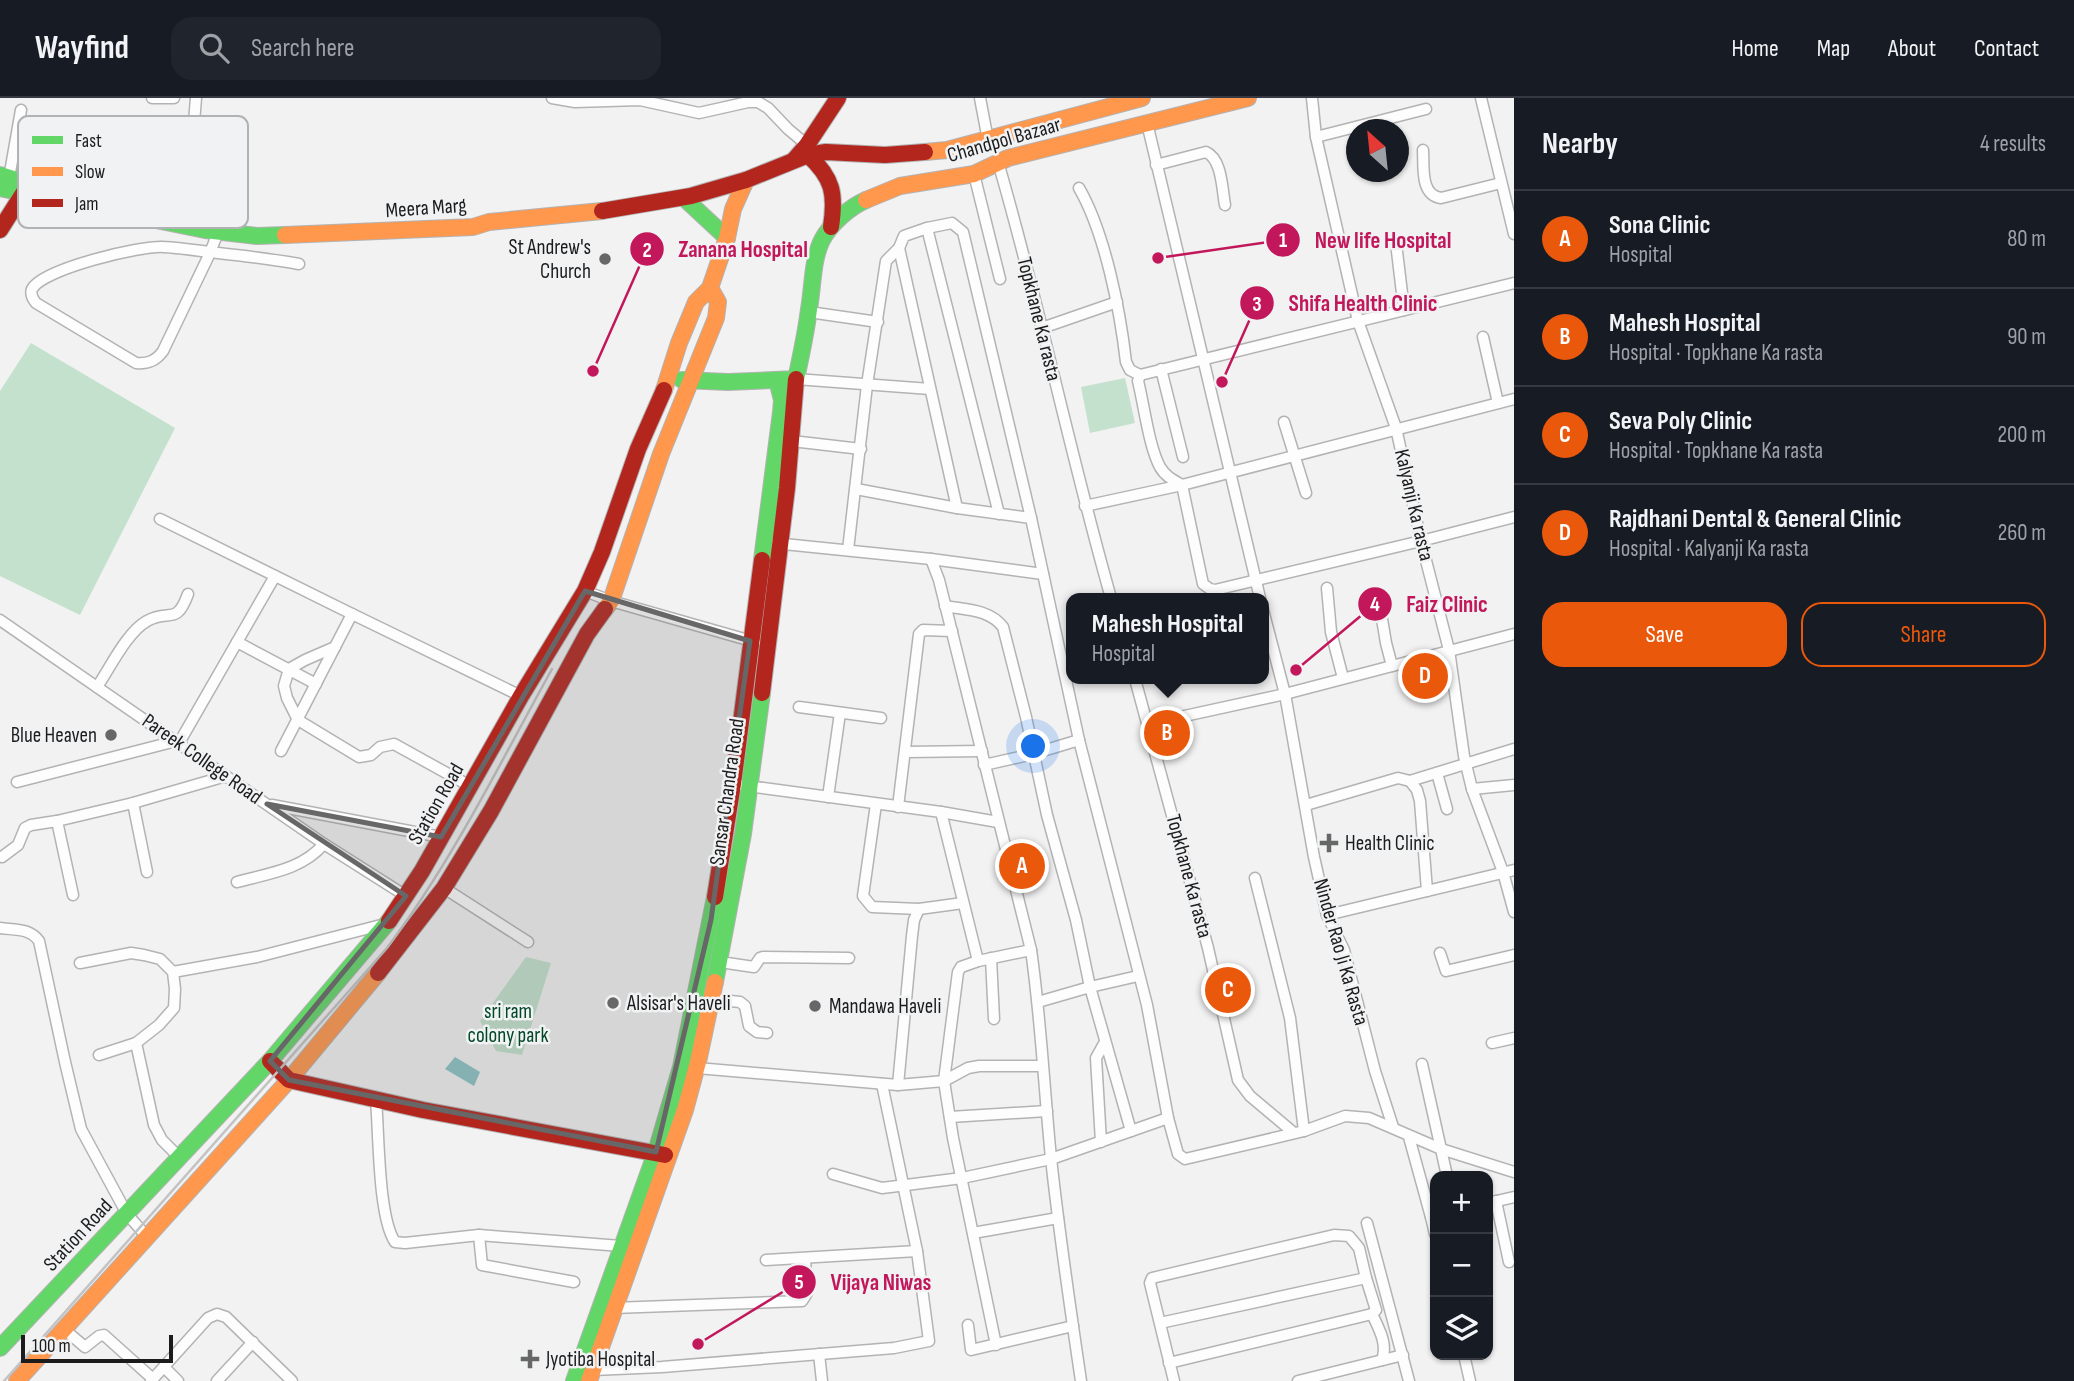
<!DOCTYPE html>
<html lang="en">
<head>
<meta charset="utf-8">
<style>
	:root { --surface:#171b24; --page:#20242c; --text:#f1f3f6; --muted:#9ea1a6; --line:#363941; --accent:#ea580c }
	body { margin:0; font-family:"Sofia Sans Condensed",sans-serif; background:var(--page); color:var(--text) }
	.controls { position:absolute; right:21px; bottom:21px; display:grid; overflow:hidden; border-radius:14px; box-shadow:0 2px 5px #0004 }
	.controls button { width:63px; height:63px; display:grid; place-items:center; padding:0; border:0; border-bottom:2px solid var(--line); background:var(--surface); color:var(--text); font:35px sans-serif }
	.compass { position:absolute; left:1346px; top:21px; width:63px; height:63px; border-radius:50%; background:var(--surface); box-shadow:0 2px 5px #0004; rotate:333deg }
	.scale { position:absolute; left:21px; bottom:18px; width:152px; box-sizing:border-box; padding-left:7px; border:4px solid #1c1c1d; border-top:0; font-size:19px; line-height:24px; white-space:nowrap; color:#1c1c1d; -webkit-text-stroke:5px #f1f2f3; paint-order:stroke }
	.you { position:absolute; left:1034px; top:649px; width:24px; height:24px; margin:-18px; border:5px solid #fff; border-radius:50%; background:#1a73e8; box-shadow:0 0 0 10px #1a73e833 }
	.badge { display:grid; place-items:center; width:46px; height:46px; border-radius:50%; background:var(--accent); color:#fff; font-size:23px; font-weight:700 }
	.pin { position:absolute; translate:-50% -50%; border:4px solid #fff; box-shadow:0 2px 7px #0006 }
	.popup { position:absolute; left:1066px; top:495px; width:203px; height:91px; box-sizing:border-box; display:grid; place-content:center; border-radius:14px; background:var(--surface); filter:drop-shadow(0 2px 5px #0005); font-size:23px; white-space:nowrap; color:var(--muted) }
	.popup b { font-size:26px; color:var(--text) }
	.popup::after { content:''; position:absolute; left:50%; top:100%; margin-left:-14px; border:14px solid transparent; border-top-color:var(--surface) }
	.list { margin:0; padding:0; list-style:none }
	h2 { display:flex; justify-content:space-between; align-items:center; height:91px; margin:0; padding:0 28px; font-size:30px }
	h2 small { font-size:23px; font-weight:400; color:var(--muted) }
	.list li { display:grid; grid-template-columns:46px 1fr auto; gap:21px; align-items:center; box-sizing:border-box; height:98px; padding:0 28px; border-top:2px solid var(--line) }
	.list b { display:block; font-size:26px; white-space:nowrap }
	.list p { margin:0; font-size:23px; white-space:nowrap; color:var(--muted) }
	.list em { font-size:23px; font-style:normal; color:var(--muted) }
	.actions { display:flex; gap:14px; padding:21px 28px }
	.actions a { flex:1; padding:16px 0; border:2px solid var(--accent); border-radius:21px; text-align:center; font-size:24px; color:var(--accent) }
	.actions .main { background:var(--accent); color:#fff }
	.icon { flex:none; width:38px; height:38px; fill:none; stroke:currentColor; stroke-width:2; stroke-linecap:round; stroke-linejoin:round }
	.map { position:relative; flex:none; width:1514px; height:1283px; overflow:hidden }
	header { display:flex; align-items:center; gap:42px; box-sizing:border-box; height:98px; padding:0 35px; background:var(--surface); border-bottom:2px solid var(--line) }
	header strong { font-size:33px }
	nav { display:flex; gap:38px; margin-inline-start:auto; font-size:24px }
	.search { width:490px; height:63px; background:var(--page); display:flex; align-items:center; gap:18px; box-sizing:border-box; padding:0 24px; border-radius:21px; color:var(--muted); font-size:26px }
	main { display:flex }
	aside { flex:1; background:var(--surface) }
	.map>svg:first-child { display:block }
	.green { fill:#c4e1ce }
	.water { fill:#8cc4c5 }
	.lines { fill:none; stroke-linecap:round; stroke-linejoin:round }
	.street-casing { stroke:#b3b3b3; stroke-width:13 }
	.fast-casing { stroke:#b3b3b3; stroke-width:18 }
	.slow-casing { stroke:#b3b3b3; stroke-width:18 }
	.jam-casing { stroke:#b3b3b3; stroke-width:18 }
	.street { stroke:#fdfdfd; stroke-width:10 }
	.fast { stroke:#63d668; stroke-width:16 }
	.slow { stroke:#ff974d; stroke-width:16 }
	.jam { stroke:#b3261e; stroke-width:16 }
	.rail { stroke:#c3c3c3; stroke-width:2.5 }
	.marked { fill:#676768; fill-opacity:0.2; stroke:#676768; stroke-width:5; stroke-linejoin:round }
	.poi-dot { fill:#676768; stroke:#f1f2f3; stroke-width:2.5 }
	.labels { text-anchor:middle; dominant-baseline:central; stroke-width:5; stroke-linejoin:round; paint-order:stroke }
	.street-label { font-size:21px; fill:#1c1c1d; stroke:#f1f2f3 }
	.poi-label { font-size:21px; fill:#1c1c1d; stroke:#f1f2f3; text-anchor:start }
	.park-label { font-size:21px; fill:#004826; stroke:#f1f2f3 }
	.key { fill:#f1f2f3; stroke:#b1b2b3; stroke-width:2 }
	.key-label { font-size:19px; fill:#1c1c1d }
	.leader { fill:none; stroke:#c2185b; stroke-width:2.5 }
	.callout-dot { fill:#c2185b; stroke:#f1f2f3; stroke-width:2.5 }
	.mark-label { font-size:21px; text-anchor:middle; font-weight:bold; fill:#fff }
	.callout-label { font-size:23px; text-anchor:middle; font-weight:bold; fill:#c2185b; stroke:#f1f2f3; stroke-width:5; stroke-linejoin:round; paint-order:stroke }
</style>
</head>
<body>
<header>
<strong>Wayfind</strong>
<div class="search"><svg class="icon" aria-label="search" viewBox="0 0 24 24"><circle cx="10" cy="10" r="6"/><path d="M15 15l6 6"/></svg>Search here</div>
<nav><a>Home</a><a>Map</a><a>About</a><a>Contact</a></nav>
</header>
<main>
<div class="map">
<svg width="1514" height="1283" viewBox="0 0 1514 1283">
	<rect width="100%" height="100%" fill="#f2f2f2"/>
	<g class="green">
		<path d="M31 245 175 330 80 517 0 478V293Z"/>
		<path d="M1125 280 1135 325 1090 335 1081 289Z"/>
		<path d="M526 859 551 865 522 957 496 953 480 923Z"/>
	</g>
	<path class="water" d="M455 959 480 974 474 988 445 971Z"/>
	<g class="lines">
		<g class="street-casing">
			<g id="street">
				<path d="M152 0H174"/>
				<path d="M552 0 575 4 640 2 699 15 748 4H758L768 10 788 31 807 47"/>
				<path d="M980 0 988 42"/>
				<path d="M1312 0 1316 39 1358 223 1396 330 1421 443 1449 552 1464 658 1472 691 1503 774 1514 814"/>
				<path d="M1481 0 1514 136"/>
				<path d="M1147 25 1260 500"/>
				<path d="M193 36 196 0"/>
				<path d="M1316 39 1426 11"/>
				<path d="M1423 52C1424 69 1420 97 1441 100L1501 85"/>
				<path d="M998 64C1040 208 1070 356 1111 500"/>
				<path d="M1156 67 1206 54C1222 61 1222 91 1225 107"/>
				<path d="M974 76 1000 181"/>
				<path d="M9 80 21 12"/>
				<path d="M1079 90C1105 135 1120 212 1126 264L1130 272 1140 277 1514 185"/>
				<path d="M927 130 999 416"/>
				<path d="M218 134 210 155 163 253C156 263 148 266 136 265L36 205C32 200 30 196 32 191 42 171 142 147 164 149 182 150 200 153 218 155 245 158 272 161 299 166"/>
				<path d="M1396 145 1404 212"/>
				<path d="M899 150 957 410"/>
				<path d="M809 214 878 224"/>
				<path d="M1042 230 1117 204"/>
				<path d="M1483 239 1498 305"/>
				<path d="M1161 271 1183 359"/>
				<path d="M1140 277 1138 283C1144 307 1149 349 1160 369 1165 378 1173 382 1182 387L1203 486 1210 491 1215 492 1421 443 1514 419"/>
				<path d="M796 281 930 291"/>
				<path d="M1284 324 1306 395"/>
				<path d="M792 343 861 351"/>
				<path d="M856 391 957 410 1031 420"/>
				<path d="M1085 408 1182 387 1514 301"/>
				<path d="M160 421 352 516 521 598"/>
				<path d="M774 445 931 461 1043 476"/>
				<path d="M848 452 867 287 886 163 899 150 904 138 927 130 952 125 963 134 1031 420 1079 642 1147 907 1168 1020 1178 1056 1185 1061 1304 1033 1345 1018 1369 1020 1441 1051 1514 1074"/>
				<path d="M931 461 939 482 1031 852C1041 921 1044 990 1051 1060 1059 1135 1070 1209 1081 1283"/>
				<path d="M1327 490 1331 534 1343 580"/>
				<path d="M585 493 611 503 755 544"/>
				<path d="M945 508C966 512 989 511 1003 529L1026 619 1047 717 1076 822 1090 889 1131 1033"/>
				<path d="M1380 509 1386 545 1392 568"/>
				<path d="M1263 512 1285 596 1314 759 1327 817 1344 852 1375 973 1393 1029"/>
				<path d="M0 522 324 746 406 798"/>
				<path d="M237 544 316 586"/>
				<path d="M335 549 305 562 289 571 284 588 287 600 298 622 359 659 371 657 380 649 394 646 470 688"/>
				<path d="M1135 581 1208 850 1238 982 1250 998 1294 1035"/>
				<path d="M97 589C110 570 127 534 147 523 169 510 176 529 188 496"/>
				<path d="M799 609 881 620"/>
				<path d="M1148 626 1285 596 1514 536"/>
				<path d="M179 645 275 478"/>
				<path d="M281 653 352 516"/>
				<path d="M906 654 982 653"/>
				<path d="M984 667 1033 656 1079 642"/>
				<path d="M1437 675 1447 711"/>
				<path d="M1410 683 1417 692 1420 703 1427 793"/>
				<path d="M17 684 176 643"/>
				<path d="M733 686 941 714 998 724"/>
				<path d="M1472 691 1514 687"/>
				<path d="M828 699 840 615"/>
				<path d="M133 705 147 774"/>
				<path d="M876 706 863 798 872 809 919 811 963 805"/>
				<path d="M272 707 441 739"/>
				<path d="M1306 707 1398 680 1410 683 1514 651"/>
				<path d="M898 709 919 536 923 532 952 533"/>
				<path d="M941 714 978 863"/>
				<path d="M2 759 18 747 25 730 31 727 57 723"/>
				<path d="M1255 780 1290 920 1304 1033"/>
				<path d="M237 784C270 775 301 772 324 746"/>
				<path d="M444 790 528 844"/>
				<path d="M73 797 57 723 133 705 226 678"/>
				<path d="M1327 817 1514 772"/>
				<path d="M0 830C15 832 30 830 39 843L65 964 81 1031 127 1116 148 1140"/>
				<path d="M1440 855 1446 873 1514 857"/>
				<path d="M991 860 994 921"/>
				<path d="M720 864 754 869 760 860 763 859 849 860"/>
				<path d="M80 865 131 855 144 857 160 861 173 874 175 891 174 910 159 927 136 945 99 957"/>
				<path d="M173 874 257 859 385 826"/>
				<path d="M711 901 740 904 745 908 749 928 757 934 767 935"/>
				<path d="M1038 904 1090 889 1138 878"/>
				<path d="M136 945 154 1027 162 1042 180 1060"/>
				<path d="M1492 945 1514 940"/>
				<path d="M1422 966 1447 1078"/>
				<path d="M697 970 898 987 944 983 968 970 979 968H1042"/>
				<path d="M898 987 912 838 914 822 919 811"/>
				<path d="M376 1002C379 1035 378 1119 395 1144L405 1145 479 1137 621 1148"/>
				<path d="M950 1019 1047 1013"/>
				<path d="M1409 1039 1431 1119 1435 1118"/>
				<path d="M1101 1044 1096 960 1105 944"/>
				<path d="M833 1076 882 1090 962 1080 1051 1061 1168 1020"/>
				<path d="M1496 1103 1509 1164"/>
				<path d="M1488 1105 1514 1099"/>
				<path d="M1431 1119 1435 1136"/>
				<path d="M1367 1125 1409 1283"/>
				<path d="M973 1135 1058 1120"/>
				<path d="M479 1137 482 1167 574 1184"/>
				<path d="M766 1162 917 1153"/>
				<path d="M613 1210 802 1203 807 1195 805 1161"/>
				<path d="M1372 1216C1379 1231 1388 1246 1382 1262"/>
				<path d="M1160 1225 1366 1180 1359 1150 1349 1138 1334 1137 1152 1180 1150 1185 1174 1283"/>
				<path d="M968 1227 971 1252 1073 1228"/>
				<path d="M65 1232 85 1249 99 1238 104 1237 153 1281"/>
				<path d="M996 1247 953 1040 944 983 958 874 961 869 978 863 1031 852"/>
				<path d="M819 1256 822 1283"/>
				<path d="M1464 1257 1470 1283"/>
				<path d="M1169 1265 1372 1216 1376 1212 1366 1180"/>
				<path d="M164 1269 178 1283"/>
				<path d="M593 1272 662 1269 894 1250 929 1243 917 1153 882 986"/>
				<path d="M151 1283 208 1220 217 1216 226 1219 292 1283"/>
				<path d="M217 1283 253 1244"/>
				<path d="M1298 1283 1403 1257"/>
			</g>
		</g>
		<g class="fast-casing">
			<g id="fast">
				<path d="M0 77 29 86"/>
				<path d="M0 90 205 132 257 138 285 137"/>
				<path d="M684 100 727 140"/>
				<path d="M682 282 728 284 796 281C801 258 806 235 809 211 813 189 812 162 822 142 831 125 850 109 866 102"/>
				<path d="M762 462 781 314 782 302 777 282"/>
				<path d="M715 884 743 736 762 595"/>
				<path d="M0 1250 270 963 389 823"/>
				<path d="M574 1283 656 1054 681 969 715 799"/>
			</g>
		</g>
		<g class="slow-casing">
			<g id="slow">
				<path d="M925 54 947 52 1142 0"/>
				<path d="M866 102 900 88 974 76 1008 60 1248 0"/>
				<path d="M285 137 473 129 489 124 602 113"/>
				<path d="M664 292 679 245 696 204 710 190 727 140 733 111 746 82"/>
				<path d="M605 511 611 503 661 356 716 220 718 204 710 190"/>
				<path d="M17 1283 289 982 378 875"/>
				<path d="M589 1283 685 1012 698 964 715 884"/>
			</g>
		</g>
		<g class="jam-casing">
			<g id="jam">
				<path d="M808 57C833 80 836 96 831 129"/>
				<path d="M794 62 807 47 838 0"/>
				<path d="M602 113 691 98 746 82 808 57 826 54 885 57 925 54"/>
				<path d="M0 132 29 86"/>
				<path d="M762 595 787 390 796 281"/>
				<path d="M715 799 733 686 762 462"/>
				<path d="M389 823 422 773 521 598 585 493 602 454 638 351 664 292"/>
				<path d="M378 875 444 790 491 713 587 536 605 511"/>
				<path d="M270 963 289 982 423 1012 665 1057"/>
			</g>
		</g>
		<use href="#street" class="street"/>
		<use href="#fast" class="fast"/>
		<use href="#slow" class="slow"/>
		<use href="#jam" class="jam"/>
		<path class="rail" d="M4 1283 387 850C452 764 500 665 552 571"/>
	</g>
	<path class="marked" d="M585 493 750 543 711 822 656 1054 289 982 270 963 406 798 267 706 441 739Z"/>
	<g class="poi-dot">
		<circle cx="605" cy="161" r="7"/>
		<circle cx="111" cy="637" r="7"/>
		<path d="M1325.5 734.5h7v7h7v7h-7v7h-7v-7h-7v-7h7z"/>
		<circle cx="613" cy="905" r="7"/>
		<circle cx="815" cy="908" r="7"/>
		<path d="M526.5 1250.5h7v7h7v7h-7v7h-7v-7h-7v-7h7z"/>
	</g>
	<g class="labels">
		<g class="street-label">
			<text transform="translate(1004 42) rotate(-16)">Chandpol Bazaar</text>
			<text transform="translate(426 110) rotate(-4)">Meera Marg</text>
			<text transform="translate(1039 221) rotate(76)">Topkhane Ka rasta</text>
			<text transform="translate(1414 407) rotate(77)">Kalyanji Ka rasta</text>
			<text transform="translate(202 661) rotate(35)">Pareek College Road</text>
			<text transform="translate(727 694) rotate(-82)">Sansar Chandra Road</text>
			<text transform="translate(436 706) rotate(-60)">Station Road</text>
			<text transform="translate(1189 778) rotate(75)">Topkhane Ka rasta</text>
			<text transform="translate(1341 854) rotate(74)">Ninder Rao Ji Ka Rasta</text>
			<text transform="translate(78 1137) rotate(-47)">Station Road</text>
		</g>
		<g class="poi-label">
			<text x="591" y="149" text-anchor="end">St Andrew's<tspan x="591" dy="24">Church</tspan></text>
			<text x="97" y="637" text-anchor="end">Blue Heaven</text>
			<text x="1345" y="745">Health Clinic</text>
			<text x="627" y="905">Alsisar's Haveli</text>
			<text x="829" y="908">Mandawa Haveli</text>
			<text x="546" y="1261">Jyotiba Hospital</text>
		</g>
		<g class="park-label">
			<text x="508" y="913">sri ram<tspan x="508" dy="24">colony park</tspan></text>
		</g>
	</g>
	<rect x="18" y="18" width="230" height="112" rx="10" class="key"/>
	<rect x="32" y="38" width="31" height="8" fill="#63d668"/>
	<rect x="32" y="69" width="31" height="9" fill="#ff974d"/>
	<rect x="32" y="101" width="31" height="8" fill="#b3261e"/>
	<g class="key-label">
		<text x="75" y="49">Fast</text>
		<text x="75" y="80">Slow</text>
		<text x="75" y="112">Jam</text>
	</g>
	<path class="leader" d="M1158 160L1283 142M593 273L647 151M1222 284L1257 205M1296 572L1375 506M698 1246L799 1184"/>
	<g class="callout-dot">
		<circle cx="1158" cy="160" r="7"/>
		<circle cx="593" cy="273" r="7"/>
		<circle cx="1222" cy="284" r="7"/>
		<circle cx="1296" cy="572" r="7"/>
		<circle cx="698" cy="1246" r="7"/>
		<circle cx="1283" cy="142" r="18"/>
		<circle cx="647" cy="151" r="18"/>
		<circle cx="1257" cy="205" r="18"/>
		<circle cx="1375" cy="506" r="18"/>
		<circle cx="799" cy="1184" r="18"/>
	</g>
	<g class="mark-label">
		<text x="1283" y="149">1</text>
		<text x="647" y="159">2</text>
		<text x="1257" y="213">3</text>
		<text x="1375" y="513">4</text>
		<text x="799" y="1191">5</text>
	</g>
	<g class="callout-label">
		<text x="1383" y="150">New life Hospital</text>
		<text x="743" y="159">Zanana Hospital</text>
		<text x="1363" y="213">Shifa Health Clinic</text>
		<text x="1447" y="514">Faiz Clinic</text>
		<text x="881" y="1192">Vijaya Niwas</text>
	</g>
</svg>
<div class="controls">
<button>+</button>
<button>−</button>
<button><svg class="icon" aria-label="layers" viewBox="0 0 24 24"><path d="M12 4l9 5-9 5-9-5zM3 14l9 5 9-5"/></svg></button>
</div>
<svg class="compass" viewBox="-18 -18 36 36"><path d="M0-13l5 13h-10z" fill="#e53935"/><path d="M0 13l5-13h-10z" fill="#9ea1a6"/></svg>
<div class="scale">100 m</div>
<div class="you"></div>
<div class="pin badge" style="left:1022px;top:768px">A</div>
<div class="pin badge" style="left:1167px;top:635px">B</div>
<div class="popup"><b>Mahesh Hospital</b>Hospital</div>
<div class="pin badge" style="left:1228px;top:892px">C</div>
<div class="pin badge" style="left:1425px;top:578px">D</div>
</div>
<aside>
<h2>Nearby<small>4 results</small></h2>
<ul class="list">
<li><span class="badge">A</span><div><b>Sona Clinic</b><p>Hospital</p></div><em>80 m</em></li>
<li><span class="badge">B</span><div><b>Mahesh Hospital</b><p>Hospital · Topkhane Ka rasta</p></div><em>90 m</em></li>
<li><span class="badge">C</span><div><b>Seva Poly Clinic</b><p>Hospital · Topkhane Ka rasta</p></div><em>200 m</em></li>
<li><span class="badge">D</span><div><b>Rajdhani Dental &amp; General Clinic</b><p>Hospital · Kalyanji Ka rasta</p></div><em>260 m</em></li>
</ul>
<div class="actions"><a class="main">Save</a><a>Share</a></div>
</aside>
</main>
</body>
</html>
